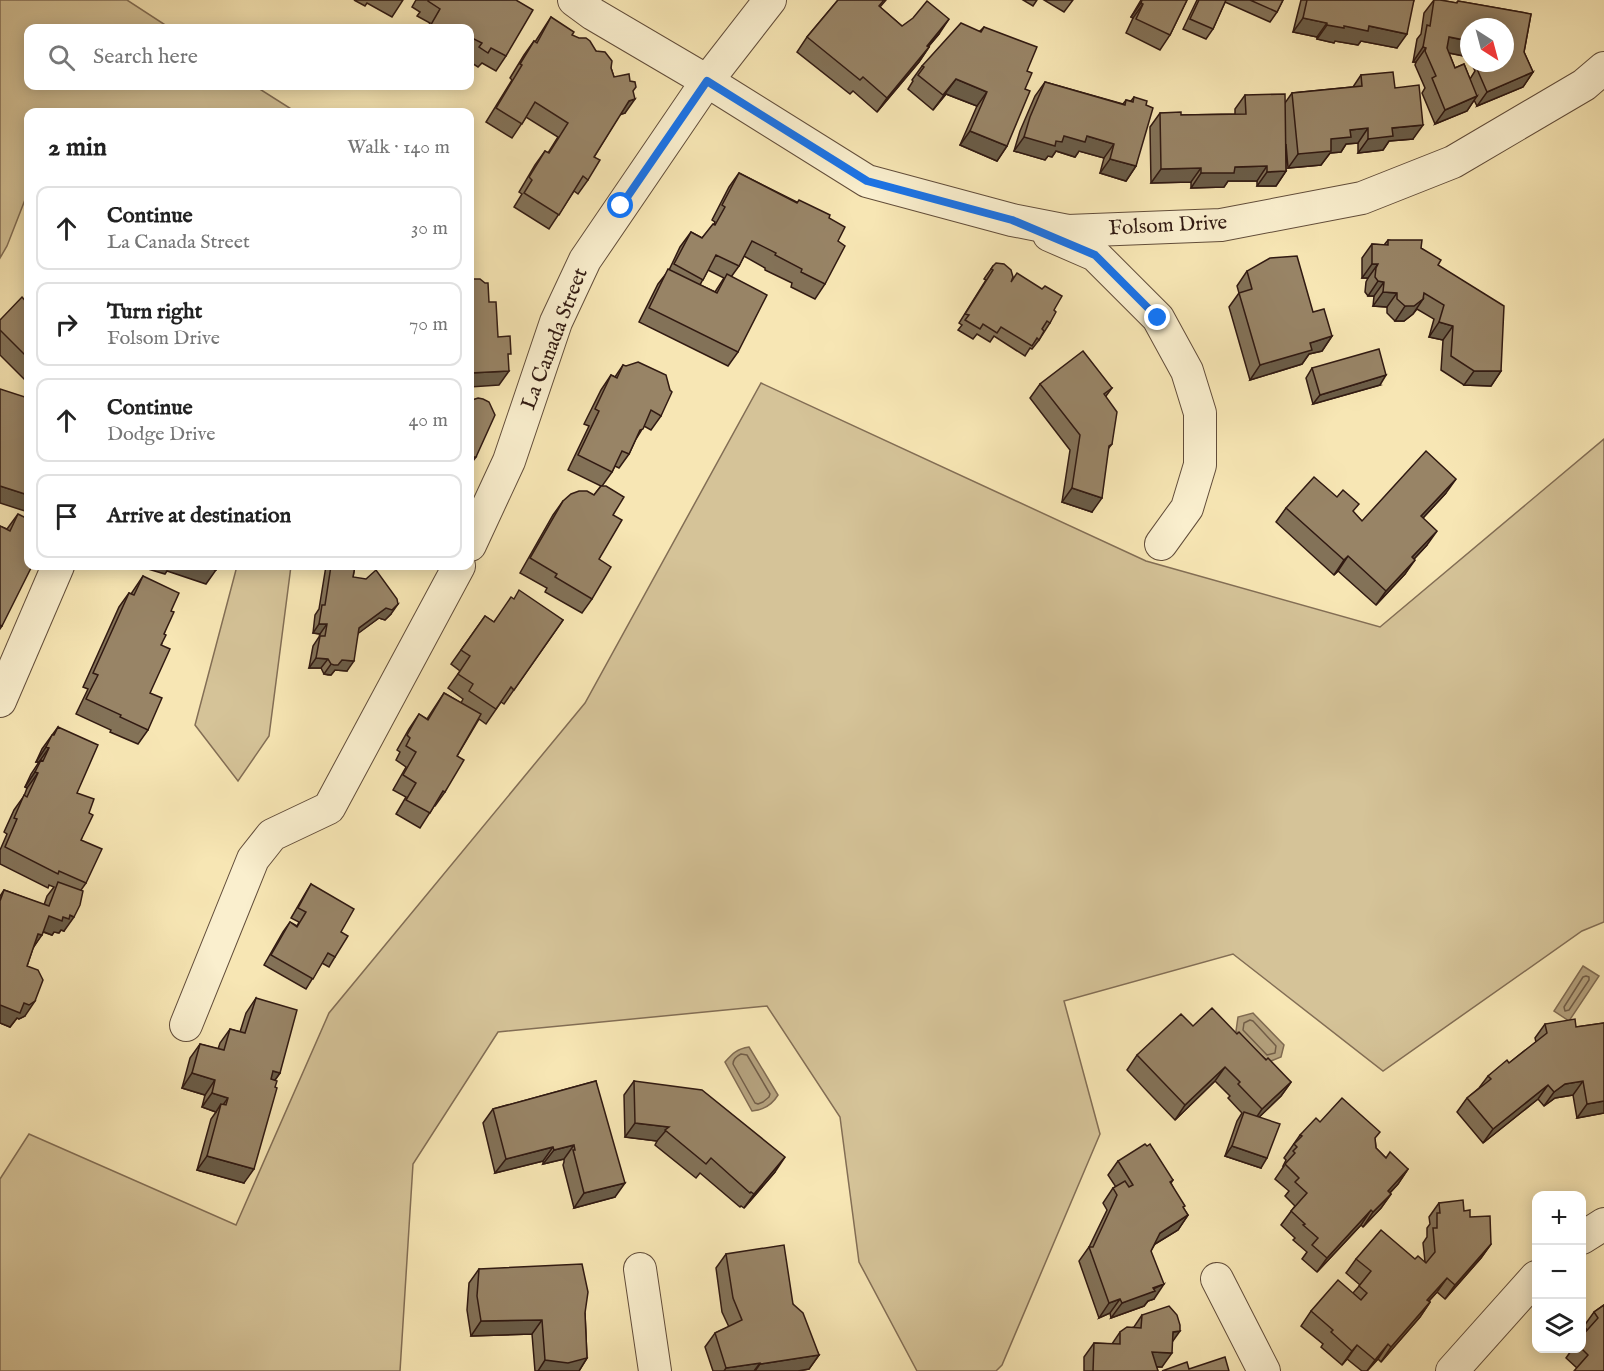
<!DOCTYPE html>
<html lang="en">
<head>
<meta charset="utf-8">
<style>
	:root { --surface:#fff; --page:#f2f2f2; --text:#222; --muted:#767676; --line:#e0e0e0 }
	body { margin:0; font-family:"IM FELL English",serif; background:var(--page); color:var(--text) }
	.controls { position:absolute; right:18px; bottom:18px; display:grid; overflow:hidden; border-radius:12px; box-shadow:0 3px 15px #0003 }
	.controls button { width:54px; height:54px; display:grid; place-items:center; padding:0; border:0; border-bottom:2px solid var(--line); background:var(--surface); color:var(--text); font:30px sans-serif }
	.compass { position:absolute; left:1460px; top:18px; width:54px; height:54px; border-radius:50%; background:var(--surface); box-shadow:0 3px 15px #0003; rotate:144deg }
	.stop { position:absolute; width:18px; height:18px; margin:-14px; border:4px solid #1a73e8; border-radius:50%; background:#fff }
	.stop.end { background:#1a73e8; border-color:#fff; box-shadow:0 2px 6px #0008 }
	.list { margin:0; padding:0; list-style:none }
	h2 { display:flex; justify-content:space-between; align-items:center; height:78px; margin:0; padding:0 24px; font-size:26px }
	h2 small { font-size:20px; font-weight:400; color:var(--muted) }
	.list li { display:grid; grid-template-columns:39px 1fr auto; gap:18px; align-items:center; box-sizing:border-box; height:84px; margin:0 12px 12px; padding:0 12px; border:2px solid var(--line); border-radius:12px }
	.list b { display:block; font-size:22px; white-space:nowrap }
	.list p { margin:0; font-size:20px; white-space:nowrap; color:var(--muted) }
	.list em { font-size:20px; font-style:normal; color:var(--muted) }
	.icon { flex:none; width:33px; height:33px; fill:none; stroke:currentColor; stroke-width:2; stroke-linecap:round; stroke-linejoin:round }
	.map { position:relative; flex:none; width:1604px; height:1371px; overflow:hidden }
	.search { position:absolute; background:var(--surface); box-shadow:0 3px 15px #0003; left:24px; top:24px; width:450px; height:66px; display:flex; align-items:center; gap:15px; box-sizing:border-box; padding:0 21px; border-radius:12px; color:var(--muted); font-size:22px }
	.panel { position:absolute; background:var(--surface); box-shadow:0 3px 15px #0003; left:24px; top:108px; width:450px; height:462px; border-radius:12px }
	.map>svg:first-child { display:block }
	.green { fill:#d5c398; stroke:#836e55; stroke-width:1.5 }
	.water { fill:#b4a17d; stroke:#806b52; stroke-width:1.5 }
	.lines { fill:none; stroke-linecap:round; stroke-linejoin:round }
	.shore { stroke:#725e48; stroke-width:1.5 }
	.minor-casing { stroke:#624d3a; stroke-width:34 }
	.minor { stroke:#faefce; stroke-width:32 }
	.wall { fill:#837258; stroke:#311a12; stroke-width:1.5; fill-rule:evenodd }
	.shaded-wall { fill:#6a5c47; stroke:#311a12; stroke-width:1.5 }
	.building { fill:#988466; stroke:#311a12; stroke-width:1.5 }
	.route { stroke:#1a73e8; stroke-width:8 }
	.labels { text-anchor:middle; dominant-baseline:central; stroke-width:6; stroke-linejoin:round; paint-order:stroke }
	.street-label { font-size:21px; fill:#311a12; stroke:#faefce }
</style>
</head>
<body>
<div class="map">
<svg width="1604" height="1371" viewBox="0 0 1604 1371">
	<rect width="100%" height="100%" fill="#f7e6b4"/>
	<filter id="stains"><feTurbulence type="fractalNoise" baseFrequency=".00333" numOctaves="4"/><feColorMatrix values="0 0 0 0 .2 0 0 0 0 .09 0 0 0 0 .02 0 0 0 .5 -.17"/></filter>
	<radialGradient id="worn" r=".72"><stop offset=".6" stop-color="#630" stop-opacity="0"/><stop offset="1" stop-color="#630" stop-opacity=".3"/></radialGradient>
	<g class="green">
		<path d="M0 0H127L170 28H28V86H255L296 112H28V192L7 246 0 258Z"/>
		<path d="M761 383 1146 561 1380 627 1604 439V922L1582 931 1383 1071 1233 954 1064 1001 1100 1134 1002 1365 996 1371H917L859 1262 840 1117 767 1006 498 1032 413 1164 400 1371H0V1179L29 1134 236 1225 329 1013 585 703Z"/>
		<path d="M237 566H291L269 736 238 781 195 725Z"/>
	</g>
	<g class="water">
		<path d="M1583 966 1599 976 1569 1021 1554 1011Z"/>
		<path d="M1253 1013 1284 1045 1281 1057 1266 1063 1236 1031 1238 1017Z"/>
		<path d="M749 1047 778 1095C772 1105 764 1110 752 1111L725 1062C733 1053 737 1049 749 1047Z"/>
	</g>
	<g class="lines">
		<g class="shore">
			<path d="M1586 976 1589 977V980L1569 1010 1565 1011 1564 1007 1583 977Z"/>
			<path d="M1250 1020 1253 1021 1276 1046 1275 1053 1267 1055 1243 1030 1244 1023Z"/>
			<path d="M741 1054 747 1055 770 1094 769 1097 763 1102 758 1104 755 1103 733 1064C733 1060 737 1056 741 1054Z"/>
		</g>
		<g class="minor-casing">
			<g id="minor">
				<path d="M574 0 593 14 707 81 867 181 1012 220 1068 231 1221 225 1362 198 1453 162 1584 85 1604 68"/>
				<path d="M1049 235 1095 255 1158 318 1187 371 1200 413V465L1187 508 1161 544"/>
				<path d="M470 545 509 461 556 322 585 260 707 81 770 0"/>
				<path d="M0 701 58 566"/>
				<path d="M186 1025 253 859 272 835 329 808 459 566"/>
				<path d="M1582 1238 1604 1224"/>
				<path d="M640 1269 655 1371"/>
				<path d="M1217 1279 1264 1371"/>
				<path d="M1452 1371 1536 1277"/>
			</g>
		</g>
		<use href="#minor" class="minor"/>
	</g>
	<g class="wall">
		<path d="M354 0H403L392 17 367 3 365 6Z"/>
		<path d="M416 0H516L506 56 496 71 482 63 478 67 470 62 472 58 470 56V28H427L430 23 417 16 420 12 412 7Z"/>
		<path d="M838 0H886L880 7 902 26 939 34 928 47H929L919 62 877 112 853 91 850 94 797 52 807 37Z"/>
		<path d="M1023 0H1037L1033 6Z"/>
		<path d="M1044 0H1073L1064 12Z"/>
		<path d="M1141 0H1187L1170 35 1160 50 1126 33 1133 18 1131 17Z"/>
		<path d="M1197 0H1283L1277 12 1270 22 1225 2 1213 29 1206 39 1183 29Z"/>
		<path d="M1301 0H1414L1397 48 1361 41 1358 45 1335 41 1334 43 1317 39V37L1293 32Z"/>
		<path d="M1434 0H1440L1456 3 1458 1 1531 14 1524 52 1533 72 1523 87 1477 106 1474 100 1467 111 1435 124 1422 93 1425 88 1415 65 1416 62H1413L1417 39 1421 34 1424 13ZM1469 27H1505V63H1476L1473 67 1475 71 1470 79 1464 64 1455 68 1449 53 1469 57Z"/>
		<path d="M551 17 572 35 596 51 611 68 614 77 633 92 625 113 620 114 594 157 588 180 578 194 574 191 549 229 514 207 522 194 519 192 535 165 545 151 548 153 558 137 526 117 512 138 486 122 512 80 510 78 524 55 534 41 535 42Z"/>
		<path d="M984 27 1027 71 1025 89 1007 146 997 161 960 145 977 106 946 94 933 110 908 89 913 81 912 80 922 66 980 31Z"/>
		<path d="M1361 75 1395 88 1413 139 1389 141 1383 150 1358 153V143L1346 144 1341 152 1330 153 1321 165 1288 168 1286 144V171L1276 186H1257V181H1228L1224 187 1191 188V182L1151 183 1150 127 1160 113 1181 115 1235 114V109L1245 95 1285 103 1292 93 1353 87Z"/>
		<path d="M1045 82 1123 104 1126 100 1131 101 1134 97 1146 105 1136 166 1126 181 1100 173 1104 158 1079 151 1075 157 1056 151 1052 157 1048 156 1045 160 1014 151 1020 131 1035 96Z"/>
		<path d="M739 173 829 218 838 241 825 284 815 299 791 287 792 283 765 270V268L744 256 739 266 731 277 738 352 728 366 639 322 658 284 669 270 680 247 691 232 702 238 714 224 715 222 712 220 729 187ZM708 270 724 278 715 292 700 285Z"/>
		<path d="M1388 240 1421 248 1438 265 1501 371 1491 386 1464 385 1441 370 1443 340 1429 337 1434 319 1417 309 1413 314 1404 321H1395L1387 313V307L1373 306 1374 296H1368L1365 292 1366 282 1368 278H1362V258L1372 244 1384 245Z"/>
		<path d="M993 266 1011 282 1054 310 1050 323 1039 340 1032 349 1030 348 1025 356 994 336 990 342 977 334 973 339 958 330 962 325 959 323 986 280 984 279 986 276Z"/>
		<path d="M1247 271 1313 312 1332 336 1322 351 1309 354 1302 364 1250 380 1229 307 1239 293 1237 286Z"/>
		<path d="M28 304V383L0 355V320Z"/>
		<path d="M623 365 661 416 651 430 644 426 636 439 629 454 619 468 615 466 612 472 602 486 613 515 599 559 592 599 582 613 545 592 547 588 520 573 553 515 563 501 594 495 601 486 568 470 589 426 584 424 601 390 611 375 615 377Z"/>
		<path d="M1312 368 1380 385 1313 404 1306 378Z"/>
		<path d="M1040 384 1112 388 1106 396 1112 444 1108 449 1092 512 1062 502 1070 450 1030 398Z"/>
		<path d="M1446 493 1423 518 1427 545 1414 559 1405 574 1376 605 1338 571 1334 575 1276 522 1286 508 1337 497 1362 521Z"/>
		<path d="M18 514 2 626 0 629V526L7 529Z"/>
		<path d="M326 566H355L353 577 391 614 385 620 379 618 358 633 347 671 335 670 331 675H328L324 674 321 668H309L313 646 319 637 320 634 313 633 315 615 319 609Z"/>
		<path d="M143 576 171 611 164 634 150 693 148 730 138 744 110 732 111 730 76 714 88 689 83 687 119 607 129 593 131 594Z"/>
		<path d="M513 599 563 620 504 704 501 702 486 724 479 719 457 756 445 792 435 806H434L420 828 396 814 406 797 393 790 406 767 396 760 400 752 397 750 409 729 419 714 427 719 444 693 461 703 463 699 448 688 460 671 451 664 485 616 494 622Z"/>
		<path d="M58 727 77 793 89 813 81 840 86 883 81 890 64 931 61 930 59 933 54 932 52 935 43 932 33 948 27 966 25 1016 19 1019 17 1018 10 1027 0 1023V896L4 890 44 905 47 896 54 887 49 885 48 888 0 864V850L7 834 4 832 14 810 24 796 27 788 25 787 31 774 39 762H36L42 749Z"/>
		<path d="M311 884 341 932 335 957 329 967 322 963 306 989 264 965 283 932 290 922 297 926 299 922 291 918 305 894Z"/>
		<path d="M256 998 280 1073 275 1080 244 1183 197 1170 211 1119 216 1112 202 1107 205 1095 182 1088 190 1058 200 1044 218 1049 220 1043 230 1029 240 1032 246 1013Z"/>
		<path d="M1604 1023V1113L1577 1118 1573 1095 1555 1098 1544 1106 1538 1099 1483 1143 1457 1112 1467 1098 1479 1088 1488 1076 1509 1063 1536 1042 1535 1038 1545 1024 1576 1027Z"/>
		<path d="M1193 1026 1237 1034 1291 1082 1281 1096 1259 1117 1261 1168 1225 1156 1237 1121 1242 1113 1228 1098 1230 1096 1215 1081 1175 1120 1127 1070 1137 1055Z"/>
		<path d="M596 1081 615 1197 574 1208 563 1165 564 1162V1159L543 1164V1161L495 1173 483 1123 493 1109Z"/>
		<path d="M634 1081 775 1172 744 1208 741 1206 740 1207 700 1173 696 1178 655 1145 657 1141 625 1137 624 1095Z"/>
		<path d="M1320 1122 1375 1139 1376 1148 1386 1158 1408 1169 1398 1184 1390 1193 1391 1194 1381 1208 1363 1227 1361 1225 1317 1272 1302 1259 1307 1252 1293 1240 1295 1238 1281 1225 1295 1206 1285 1196 1289 1191 1275 1179 1284 1166H1283L1286 1160 1284 1158 1300 1135Z"/>
		<path d="M1118 1161 1173 1180 1171 1183 1183 1208 1188 1215 1178 1230 1155 1244 1151 1251 1154 1299 1148 1301 1144 1306 1111 1318 1110 1313 1099 1318 1079 1261 1089 1247 1107 1210 1103 1203 1113 1188 1116 1187 1108 1175Z"/>
		<path d="M1439 1203 1464 1211 1491 1244 1481 1258 1445 1299 1437 1292 1429 1301 1430 1302 1420 1317 1381 1362 1378 1359 1367 1371H1362L1347 1359 1342 1365 1321 1347 1323 1344 1301 1326 1311 1311 1353 1293 1360 1285 1346 1273 1356 1259H1415L1425 1262 1423 1243 1427 1237V1228L1430 1224 1429 1217Z"/>
		<path d="M726 1254 793 1304 819 1355 809 1369 798 1371H713L705 1347 715 1333 729 1327 722 1312 716 1268Z"/>
		<path d="M479 1269 585 1313 587 1358 579 1371H535L532 1334 471 1336 467 1310 469 1283Z"/>
		<path d="M1604 1305V1371L1577 1368 1566 1358 1573 1348H1581L1587 1330 1584 1326 1594 1312Z"/>
		<path d="M1142 1315 1172 1342 1162 1367H1156L1158 1371H1084V1357L1094 1343 1112 1344 1120 1332 1134 1327Z"/>
	</g>
	<g class="shaded-wall">
		<path d="M1141 3 1143 4 1133 18 1131 17Z"/>
		<path d="M1303 18 1327 23 1317 37 1293 32Z"/>
		<path d="M949 19 939 34 917 60 927 46Z"/>
		<path d="M1327 25 1344 26H1369L1407 34 1397 48 1361 41 1358 45 1335 41 1334 43 1317 39Z"/>
		<path d="M1449 37 1469 41V57L1439 51Z"/>
		<path d="M929 47 919 62 877 112 887 98Z"/>
		<path d="M1423 47 1426 48 1416 62H1413Z"/>
		<path d="M1533 72 1523 87 1477 106 1487 92Z"/>
		<path d="M956 79 987 92 977 106 946 94 933 110Z"/>
		<path d="M1477 96 1467 111 1435 124 1445 110Z"/>
		<path d="M635 99 625 113 619 115 629 101Z"/>
		<path d="M1423 125 1413 139 1389 141 1383 150 1358 153 1368 139 1392 128Z"/>
		<path d="M1368 128 1358 143 1346 144 1341 152 1330 153 1321 165 1288 168 1298 154 1350 130Z"/>
		<path d="M970 131 1007 146 997 161 960 145Z"/>
		<path d="M1064 136H1087L1114 144 1104 158 1079 151 1075 157 1056 151 1052 157 1048 156 1045 160 1014 151 1024 137 1056 141Z"/>
		<path d="M1110 159 1136 166 1126 181 1100 173Z"/>
		<path d="M1267 166 1257 181H1228L1224 187 1191 188 1201 173 1235 167Z"/>
		<path d="M1201 168 1191 182 1151 183 1161 169Z"/>
		<path d="M1286 171 1276 186H1257L1267 172Z"/>
		<path d="M1372 264H1378L1368 278H1362Z"/>
		<path d="M1378 281 1384 282 1374 296H1368Z"/>
		<path d="M1383 292 1397 293 1387 307 1373 306Z"/>
		<path d="M1423 299 1413 314 1404 321H1395L1405 306Z"/>
		<path d="M1439 322 1453 326 1443 340 1429 337Z"/>
		<path d="M1332 336 1322 351 1309 354 1302 364 1250 380 1260 365 1310 343Z"/>
		<path d="M509 371 499 385 470 387V373Z"/>
		<path d="M1474 371H1501L1491 386 1464 385Z"/>
		<path d="M1386 375 1380 385 1313 404 1320 395Z"/>
		<path d="M470 457H476L470 465Z"/>
		<path d="M1456 479 1446 493 1411 531 1421 516Z"/>
		<path d="M0 486 28 495V512L0 503Z"/>
		<path d="M1072 488 1102 498 1092 512 1062 502Z"/>
		<path d="M1437 531 1427 545 1402 572 1412 557Z"/>
		<path d="M1348 556 1338 571 1334 575 1344 560Z"/>
		<path d="M1415 560 1405 574 1376 605 1386 591Z"/>
		<path d="M138 566H203L216 570 206 584 167 571 165 574Z"/>
		<path d="M398 604 391 614 385 620 379 618 352 638 359 628 386 608Z"/>
		<path d="M319 624H327L320 634 313 633Z"/>
		<path d="M316 658 328 659 321 668H309Z"/>
		<path d="M342 660 354 661 347 671 335 670 331 675 324 674 331 664Z"/>
		<path d="M46 747 49 748 39 762H36Z"/>
		<path d="M35 772 38 773 27 788 25 787Z"/>
		<path d="M70 915 74 917 64 931 61 930 59 933 54 932 52 935 39 930 49 916 63 917Z"/>
		<path d="M38 934 42 935 32 949Z"/>
		<path d="M35 1001 25 1016 19 1019 17 1018 10 1027 0 1023V1005Z"/>
		<path d="M1225 1067 1215 1081 1175 1120 1185 1105Z"/>
		<path d="M273 1071 280 1073 270 1087 263 1085Z"/>
		<path d="M192 1073 215 1080 205 1095 182 1088Z"/>
		<path d="M1583 1081 1573 1095 1555 1098 1544 1106 1554 1092 1565 1084Z"/>
		<path d="M1291 1082 1281 1096 1252 1124 1262 1109Z"/>
		<path d="M1548 1085 1538 1099 1483 1143 1493 1129Z"/>
		<path d="M212 1093 228 1098 220 1109 221 1104 216 1112 202 1107Z"/>
		<path d="M1604 1101V1113L1577 1118 1587 1104Z"/>
		<path d="M635 1123 669 1127 657 1141 625 1137Z"/>
		<path d="M574 1145 564 1159 543 1164 554 1150Z"/>
		<path d="M1232 1146 1267 1158 1261 1168 1225 1156Z"/>
		<path d="M553 1147 543 1161 495 1173 506 1159Z"/>
		<path d="M207 1156 254 1169 244 1183 197 1170Z"/>
		<path d="M785 1157 775 1172 744 1208 754 1194Z"/>
		<path d="M1408 1169 1398 1184 1378 1205 1388 1191Z"/>
		<path d="M625 1183 615 1197 574 1208 584 1193Z"/>
		<path d="M1391 1194 1381 1208 1363 1227 1373 1212Z"/>
		<path d="M1371 1210 1361 1225 1317 1272 1327 1258Z"/>
		<path d="M1188 1215 1178 1230 1150 1247 1160 1233Z"/>
		<path d="M1491 1244 1481 1258 1445 1299 1455 1285Z"/>
		<path d="M1447 1278 1437 1292 1417 1314 1427 1300Z"/>
		<path d="M1164 1284 1154 1299 1148 1301 1144 1306 1111 1318 1122 1303Z"/>
		<path d="M1120 1299 1110 1313 1099 1318 1109 1303Z"/>
		<path d="M1430 1302 1420 1317 1381 1362 1391 1347Z"/>
		<path d="M542 1320 532 1334 471 1336 481 1321Z"/>
		<path d="M1180 1331 1170 1345 1173 1332Z"/>
		<path d="M1388 1344 1378 1359 1367 1371 1375 1360Z"/>
		<path d="M1357 1345 1347 1359 1342 1365 1352 1351Z"/>
		<path d="M1152 1352 1172 1353 1162 1367 1142 1366Z"/>
		<path d="M819 1355 809 1369 798 1371H755L760 1364Z"/>
		<path d="M587 1358 579 1371H538L545 1360Z"/>
		<path d="M760 1363 754 1371H724L726 1368Z"/>
	</g>
	<g class="building">
		<path d="M428 0H516L533 10 506 56 491 48 488 53 479 47 482 43 472 38 470 42V28H429L440 9 428 1Z"/>
		<path d="M838 0H884L879 6 902 26 913 18 927 1 949 19 927 46 929 47 887 98 863 77 860 80 807 37Z"/>
		<path d="M1142 0H1187L1170 35 1136 19 1143 4 1141 3Z"/>
		<path d="M1199 0H1226L1213 29 1190 19Z"/>
		<path d="M1250 0H1283L1277 12Z"/>
		<path d="M1307 0H1414L1407 34 1369 26 1368 31 1344 26V28L1327 25V23L1303 18Z"/>
		<path d="M1434 0H1440L1457 3 1458 1 1531 14 1524 52 1533 72 1487 92 1477 69 1488 64V63H1505V27H1469V41L1449 37 1447 48 1455 68 1464 64 1477 96 1445 110 1432 78 1436 76 1425 51 1426 48 1423 47 1427 25 1430 26Z"/>
		<path d="M551 17 574 32 572 35 579 38H586L590 41 596 51 605 52 612 61 611 68 614 77 629 74 630 81 635 82 636 87 633 91 635 99 629 101 594 157 600 160 588 180 583 176 559 215 524 193 532 180 529 177 545 151 549 153 568 123 535 102 522 124 496 108 522 65 520 64 534 41 537 43Z"/>
		<path d="M961 23 981 32 984 27 1037 47 1027 71 1032 73 1025 89 1030 91 1007 146 970 131 987 92 956 79 943 95 918 75 924 67 922 66Z"/>
		<path d="M1393 72 1395 88 1419 85 1423 125 1392 128 1393 136 1368 139V128L1350 130 1351 137 1331 139V151L1298 154 1292 93 1362 86 1361 75Z"/>
		<path d="M1045 82 1125 105 1126 100 1133 102 1134 97 1147 101 1146 105 1153 108 1136 166 1110 159 1114 144 1087 136 1085 142 1064 136 1062 142 1056 141 1055 146 1024 137 1030 117Z"/>
		<path d="M1285 94 1286 171 1267 172V166L1235 167 1234 173H1201V168L1161 169 1160 113 1181 112V115L1246 114 1245 95Z"/>
		<path d="M739 173 797 203 799 200 830 215 829 218 845 227 838 241 845 246 825 284 801 272 802 269 775 255 776 253 752 241 739 266 716 255 703 280 674 264 691 232 702 238 713 224 715 225 725 207 722 205Z"/>
		<path d="M1388 240H1422L1421 248 1441 260 1438 265 1504 306 1501 371H1474L1451 356 1453 326 1439 322 1444 305 1424 293 1423 299 1414 306H1405L1397 299V293L1383 292 1384 282 1378 281 1375 277 1376 268 1378 264H1372V244L1388 245Z"/>
		<path d="M1297 256 1313 312 1324 309 1332 336 1310 343 1312 350 1260 365 1239 293 1252 289 1247 271 1270 258Z"/>
		<path d="M996 263 1004 264 1011 270 1013 277 1011 282 1017 273 1042 289 1045 286 1062 296 1054 310 1056 312 1050 323 1047 321 1042 329 1044 331 1039 340 1037 338 1032 346 1001 327 997 333 983 324 980 329 965 320 969 315 965 314 993 270 991 269 993 266Z"/>
		<path d="M668 269 717 293 727 274 767 295 738 352 649 308Z"/>
		<path d="M474 279H480L485 283H488L489 302H496L498 337 510 336 511 354H508L509 371 470 373V282Z"/>
		<path d="M22 297 28 304V358L0 330V320Z"/>
		<path d="M1379 349 1386 375 1320 395 1312 368Z"/>
		<path d="M1083 351 1112 388 1104 394 1117 412 1112 444 1109 446 1102 498 1072 488 1080 435 1040 384Z"/>
		<path d="M638 362 666 375 670 390 672 392 661 416 651 410 643 429 640 430 629 454 622 451 612 472 578 455 599 411 595 409 611 375 617 378 623 365 626 366Z"/>
		<path d="M0 389 28 398V495L0 486Z"/>
		<path d="M478 398 483 399 489 402 495 415 476 457H470V402L472 400Z"/>
		<path d="M1426 451 1456 479 1421 516 1437 531 1412 557 1415 560 1386 591 1348 556 1344 560 1286 508 1314 477 1337 497 1343 490 1359 504 1353 511 1362 521Z"/>
		<path d="M601 486H606L624 497 613 515 622 520 599 559 611 567 592 599 555 577 557 574 530 558 563 501 571 494 579 491H587L594 495Z"/>
		<path d="M18 514 28 519V566H32L2 626 0 625V526L10 531Z"/>
		<path d="M203 566H218L216 570Z"/>
		<path d="M331 566H355L353 577 366 579 376 570 397 599 398 604 392 610 386 608 359 628 354 661 342 660 338 665H334L331 664 328 659 316 658 320 636H325L327 624H319L322 605H325Z"/>
		<path d="M143 576 179 593 171 611 174 612 164 634 166 635 161 645 170 649 150 693 162 698 148 730 120 717 121 715 86 699 98 675 93 673 129 593 134 595Z"/>
		<path d="M519 590 563 620 514 690 511 687 496 709 469 691 473 684 458 674 470 656 461 650 485 616 494 622 511 597 514 599Z"/>
		<path d="M444 693 481 714 457 756 464 760 445 792 443 791 430 813 406 800 416 783 403 775 416 752 406 746 410 738 407 735 419 714 428 720Z"/>
		<path d="M58 727 98 745 77 793 94 799 89 813 93 815 81 840 102 849 86 883 59 871 58 874 5 847 17 819 14 818 24 795 27 797 38 773 35 772 41 760 43 761 49 748 46 747 52 735H54Z"/>
		<path d="M58 882 83 891 80 905 74 917 70 915 69 919 63 917 62 921 49 916 42 935 38 934 27 966 38 970 43 980 35 1001 29 1005 24 1003 20 1013 0 1005V901L4 890 49 906Z"/>
		<path d="M311 884 354 909 341 932 348 936 335 957 328 953 313 979 271 955 290 922 297 927 306 912 298 908Z"/>
		<path d="M256 998 297 1010 280 1073 273 1071 271 1079 277 1081 275 1087 277 1088 254 1169 207 1156 221 1104 226 1105 228 1098 212 1093 215 1080 192 1073 200 1044 224 1050 230 1029 245 1033Z"/>
		<path d="M1212 1008 1237 1034 1239 1032 1266 1060 1268 1058 1291 1082 1262 1109 1238 1084 1240 1082 1225 1067 1185 1105 1137 1055 1181 1014 1193 1026Z"/>
		<path d="M1575 1019 1576 1027 1604 1023V1101L1587 1104 1583 1081 1565 1084 1554 1092 1548 1085 1493 1129 1467 1098 1491 1079 1488 1076 1507 1060 1509 1063 1547 1033 1545 1024Z"/>
		<path d="M596 1081 625 1183 584 1193 573 1150H575L574 1145 554 1150 553 1147 506 1159 493 1109Z"/>
		<path d="M634 1081 702 1090 785 1157 754 1194 751 1192 750 1193 711 1158 706 1164 665 1130 669 1127 635 1123Z"/>
		<path d="M1342 1098 1380 1132 1375 1138 1376 1148 1386 1158 1390 1152 1408 1169 1388 1191 1391 1194 1373 1212 1371 1210 1327 1258 1312 1245 1318 1238 1303 1225 1305 1224 1291 1211 1307 1193 1295 1182 1299 1178 1285 1164 1295 1153 1293 1151 1297 1147 1294 1144 1302 1136 1300 1135 1316 1118 1320 1122Z"/>
		<path d="M1244 1112 1280 1124 1267 1158 1232 1146Z"/>
		<path d="M1145 1144 1147 1146 1150 1144 1173 1180 1170 1182 1185 1206 1183 1207 1188 1215 1160 1233 1151 1251 1164 1284 1153 1288 1155 1291 1122 1303 1120 1299 1109 1303 1089 1247H1093L1117 1195 1113 1188 1125 1181 1129 1187 1133 1185 1118 1161Z"/>
		<path d="M1463 1200 1464 1211 1470 1210V1217L1490 1216 1491 1244 1455 1285 1447 1278 1427 1300 1430 1302 1391 1347 1388 1344 1375 1360 1357 1345 1352 1351 1331 1332 1333 1330 1311 1311 1338 1280 1361 1300 1367 1293 1359 1286 1371 1271 1356 1259 1381 1230 1415 1259 1418 1256 1426 1263 1435 1252 1433 1228H1437V1213H1440L1439 1203Z"/>
		<path d="M784 1245 793 1304 803 1313 819 1355 760 1364V1363L726 1368 715 1333 742 1320 733 1298 726 1254Z"/>
		<path d="M582 1264 588 1292 585 1313 587 1358 568 1363 545 1360 542 1320 481 1321 477 1296 479 1269Z"/>
		<path d="M1604 1305V1371H1574L1588 1355 1581 1348V1337L1598 1318 1594 1312Z"/>
		<path d="M1169 1306 1177 1315 1180 1325V1331L1173 1332 1172 1353 1152 1352 1158 1371H1093L1094 1343 1120 1344V1332L1127 1327 1141 1328 1142 1315Z"/>
		<path d="M1225 1357 1229 1371H1162L1187 1362 1189 1369Z"/>
	</g>
	<g class="lines">
		<path class="route" d="M621 206 707 81 867 181 1012 220 1095 255 1158 318"/>
	</g>
	<g class="labels">
		<g class="street-label">
			<text transform="translate(1168 226) rotate(-3)">Folsom Drive</text>
			<text transform="translate(555 339) rotate(-69)">La Canada Street</text>
		</g>
	</g>
	<rect width="100%" height="100%" filter="url(#stains)"/>
	<rect width="100%" height="100%" fill="url(#worn)"/>
</svg>
<div class="controls">
<button>+</button>
<button>−</button>
<button><svg class="icon" aria-label="layers" viewBox="0 0 24 24"><path d="M12 4l9 5-9 5-9-5zM3 14l9 5 9-5"/></svg></button>
</div>
<svg class="compass" viewBox="-18 -18 36 36"><path d="M0-13l5 13h-10z" fill="#e53935"/><path d="M0 13l5-13h-10z" fill="#767676"/></svg>
<div class="stop" style="left:621px;top:206px"></div>
<div class="stop end" style="left:1158px;top:318px"></div>
<div class="search"><svg class="icon" aria-label="search" viewBox="0 0 24 24"><circle cx="10" cy="10" r="6"/><path d="M15 15l6 6"/></svg>Search here</div>
<section class="panel">
<h2>2 min<small>Walk · 140 m</small></h2>
<ul class="list">
<li><svg class="icon" aria-label="ahead" viewBox="0 0 24 24"><path d="M12 20V5M6 11l6-6 6 6"/></svg><div><b>Continue</b><p>La Canada Street</p></div><em>30 m</em></li>
<li><svg class="icon" aria-label="right" viewBox="0 0 24 24"><path d="M7 20v-9h11M14 6l5 5-5 5"/></svg><div><b>Turn right</b><p>Folsom Drive</p></div><em>70 m</em></li>
<li><svg class="icon" aria-label="ahead" viewBox="0 0 24 24"><path d="M12 20V5M6 11l6-6 6 6"/></svg><div><b>Continue</b><p>Dodge Drive</p></div><em>40 m</em></li>
<li><svg class="icon" aria-label="arrive" viewBox="0 0 24 24"><path d="M6 21V4h12l-3 4 3 4H6"/></svg><div><b>Arrive at destination</b></div></li>
</ul>
</section>
</div>
</body>
</html>
